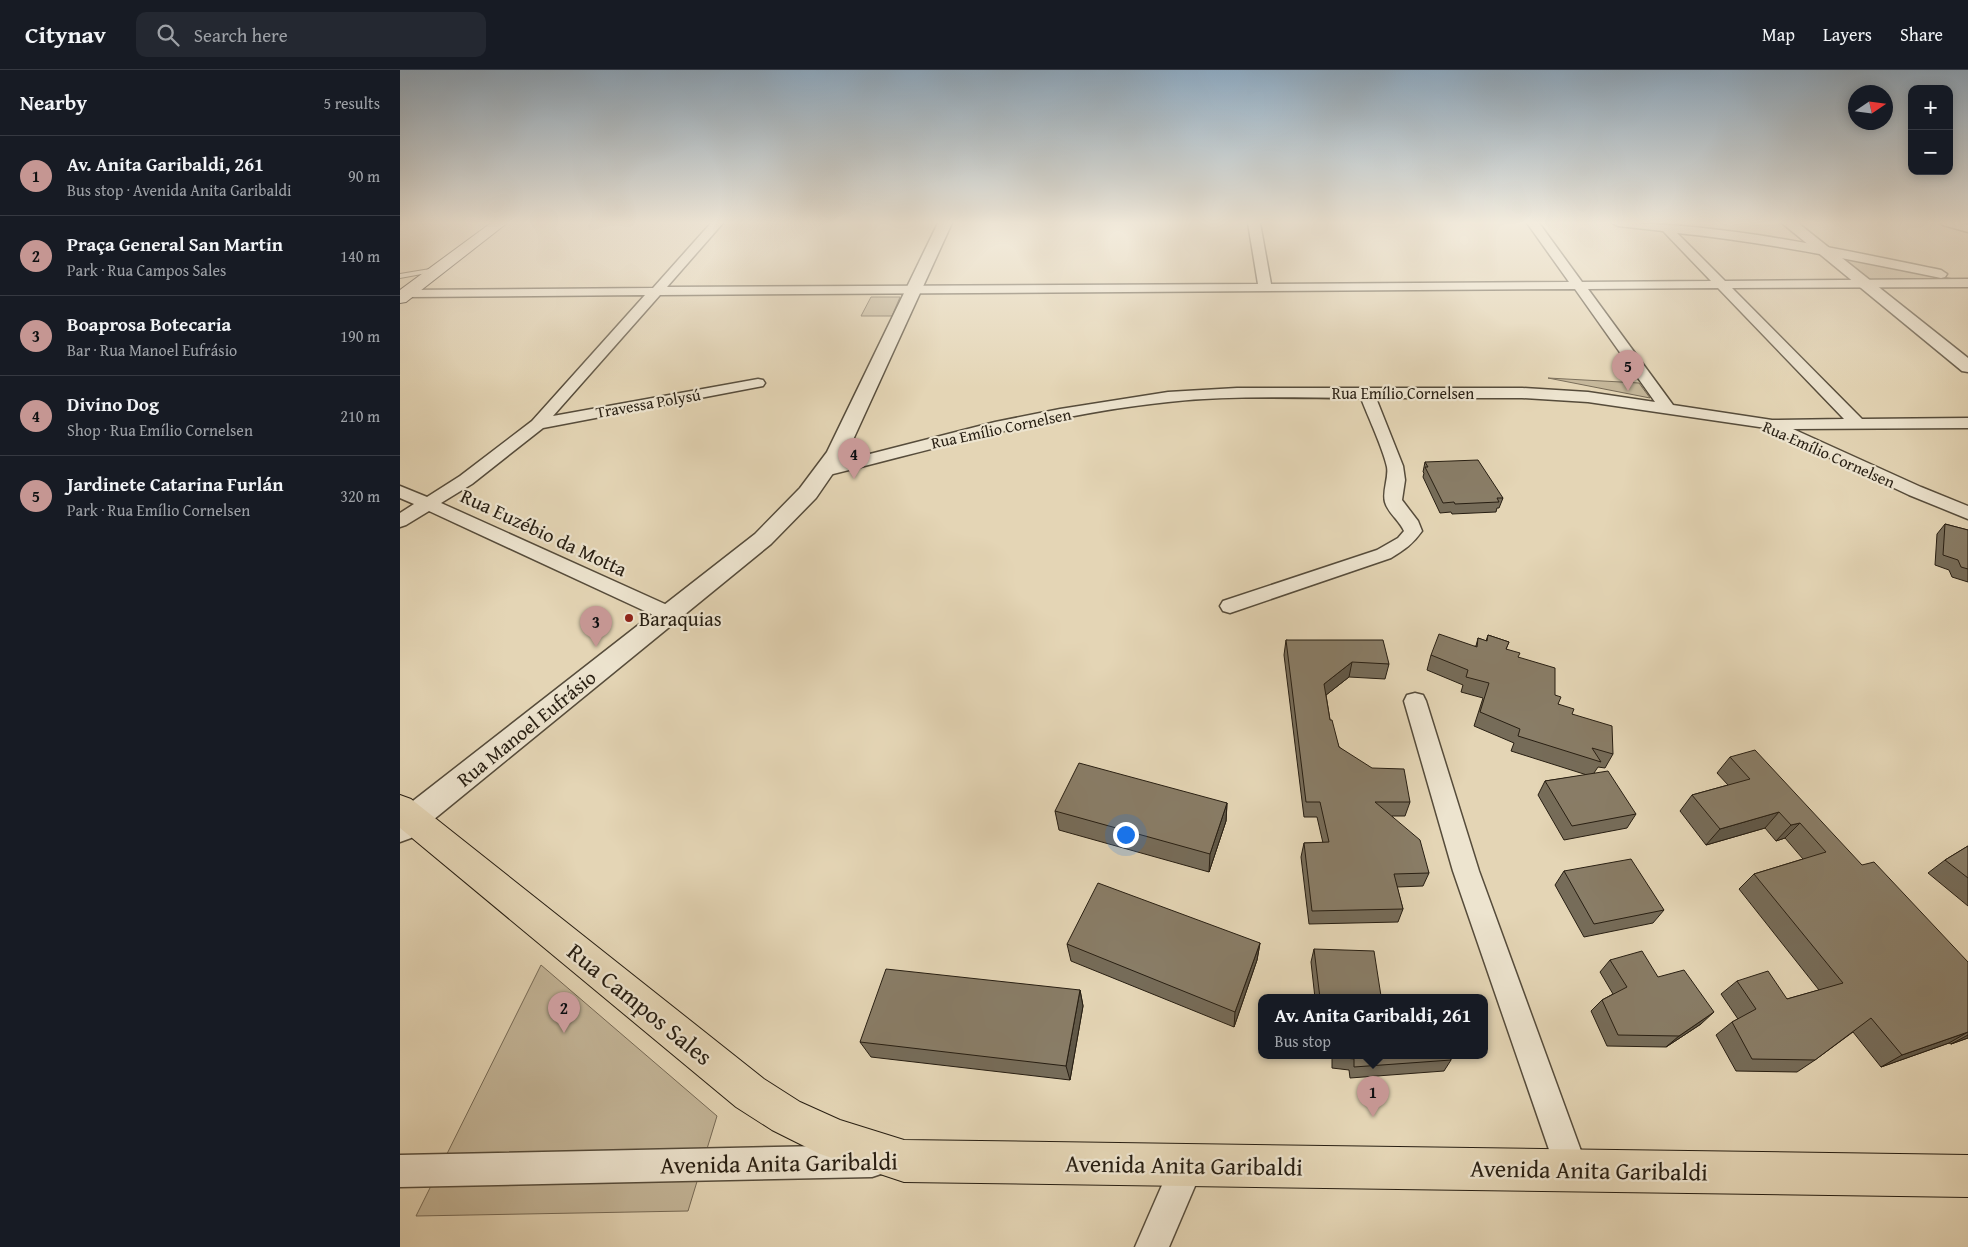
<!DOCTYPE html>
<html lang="en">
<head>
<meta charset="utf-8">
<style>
	:root { --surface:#171b24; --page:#242831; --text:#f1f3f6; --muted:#9ea1a6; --line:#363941; --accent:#c59692 }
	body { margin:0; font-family:"Gentium Book Plus",serif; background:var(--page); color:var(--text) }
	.controls { position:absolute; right:15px; top:15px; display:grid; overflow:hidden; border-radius:10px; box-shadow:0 2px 12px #0003 }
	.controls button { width:45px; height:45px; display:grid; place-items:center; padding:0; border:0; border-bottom:1px solid var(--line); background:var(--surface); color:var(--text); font:25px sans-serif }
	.compass { position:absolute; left:1448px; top:15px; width:45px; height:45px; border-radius:50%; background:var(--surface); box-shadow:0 2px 12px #0003; rotate:77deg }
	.you { position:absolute; left:725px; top:764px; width:18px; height:18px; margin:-12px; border:4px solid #fff; border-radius:50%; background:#1a73e8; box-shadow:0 0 0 8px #1a73e833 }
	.badge { display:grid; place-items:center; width:32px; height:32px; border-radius:50%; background:var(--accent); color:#111; font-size:16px; font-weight:700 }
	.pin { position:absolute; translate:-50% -41px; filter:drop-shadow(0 1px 2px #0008) }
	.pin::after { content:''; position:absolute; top:26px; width:18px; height:15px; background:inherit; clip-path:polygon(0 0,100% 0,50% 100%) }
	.popup { position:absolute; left:858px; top:924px; width:230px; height:65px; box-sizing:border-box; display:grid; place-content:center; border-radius:10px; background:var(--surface); filter:drop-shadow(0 1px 4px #0005); font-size:16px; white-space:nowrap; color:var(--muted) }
	.popup b { font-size:19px; color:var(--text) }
	.popup::after { content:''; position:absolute; left:50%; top:100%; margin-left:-10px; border:10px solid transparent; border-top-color:var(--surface) }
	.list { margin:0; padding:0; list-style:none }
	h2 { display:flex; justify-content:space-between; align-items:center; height:65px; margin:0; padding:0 20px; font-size:21px }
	h2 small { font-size:16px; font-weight:400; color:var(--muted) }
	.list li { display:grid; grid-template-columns:32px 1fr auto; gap:15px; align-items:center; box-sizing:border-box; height:80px; padding:0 20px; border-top:1px solid var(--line) }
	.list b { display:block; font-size:19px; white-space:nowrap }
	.list p { margin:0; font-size:16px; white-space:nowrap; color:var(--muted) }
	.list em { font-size:16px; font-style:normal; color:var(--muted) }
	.icon { flex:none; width:28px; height:28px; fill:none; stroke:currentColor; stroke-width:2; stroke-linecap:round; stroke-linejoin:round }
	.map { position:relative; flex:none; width:1568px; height:1177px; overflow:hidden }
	header { display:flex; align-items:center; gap:30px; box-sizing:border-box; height:70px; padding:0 25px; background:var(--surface); border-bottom:1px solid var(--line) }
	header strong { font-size:24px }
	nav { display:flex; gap:28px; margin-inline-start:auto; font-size:18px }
	.search { width:350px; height:45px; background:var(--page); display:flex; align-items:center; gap:12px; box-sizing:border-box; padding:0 18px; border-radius:10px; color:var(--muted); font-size:19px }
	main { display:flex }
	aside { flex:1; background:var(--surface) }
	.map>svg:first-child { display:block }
	.green { fill:#c4b699; stroke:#766a56 }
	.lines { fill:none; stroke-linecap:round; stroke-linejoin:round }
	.service-casing { stroke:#564c3b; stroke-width:2 }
	.minor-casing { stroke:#564c3b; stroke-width:3 }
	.tertiary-casing { stroke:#564c3b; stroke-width:3 }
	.secondary-casing { stroke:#271e12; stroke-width:2 }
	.primary-casing { stroke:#271e12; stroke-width:2 }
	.service { fill:#ede4cf; fill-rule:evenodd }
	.minor { fill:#ede4cf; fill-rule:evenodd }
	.tertiary { fill:#ede4cf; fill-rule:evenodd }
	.secondary { fill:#ede4cf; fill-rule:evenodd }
	.primary { fill:#e4d5b5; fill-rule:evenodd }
	.wall { fill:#766c59; stroke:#271e12 }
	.shaded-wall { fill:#605848; stroke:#271e12 }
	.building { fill:#897d67; stroke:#271e12 }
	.poi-dot { fill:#8f2418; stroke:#ede4cf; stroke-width:2 }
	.labels { text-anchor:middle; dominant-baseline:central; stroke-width:4.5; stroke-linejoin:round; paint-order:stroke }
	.far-street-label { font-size:16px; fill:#271e12; stroke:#ede4cf }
	.street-label { font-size:20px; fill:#271e12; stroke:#ede4cf }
	.poi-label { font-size:20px; fill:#271e12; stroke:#ede4cf; text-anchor:start }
	.near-street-label { font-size:24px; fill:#271e12; stroke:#ede4cf }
</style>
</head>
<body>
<header>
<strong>Citynav</strong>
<div class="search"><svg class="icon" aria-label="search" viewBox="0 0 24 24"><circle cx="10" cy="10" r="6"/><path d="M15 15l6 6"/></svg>Search here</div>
<nav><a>Map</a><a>Layers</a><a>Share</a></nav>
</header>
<main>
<aside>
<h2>Nearby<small>5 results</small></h2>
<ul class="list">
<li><span class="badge">1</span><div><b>Av. Anita Garibaldi, 261</b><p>Bus stop · Avenida Anita Garibaldi</p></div><em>90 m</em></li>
<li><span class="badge">2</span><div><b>Praça General San Martin</b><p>Park · Rua Campos Sales</p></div><em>140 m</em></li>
<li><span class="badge">3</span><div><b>Boaprosa Botecaria</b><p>Bar · Rua Manoel Eufrásio</p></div><em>190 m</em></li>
<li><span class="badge">4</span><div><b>Divino Dog</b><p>Shop · Rua Emílio Cornelsen</p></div><em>210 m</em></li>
<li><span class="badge">5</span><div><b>Jardinete Catarina Furlán</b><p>Park · Rua Emílio Cornelsen</p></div><em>320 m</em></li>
</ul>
</aside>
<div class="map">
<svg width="1568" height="1177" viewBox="0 0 1568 1177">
	<rect width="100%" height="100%" fill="#e4d5b5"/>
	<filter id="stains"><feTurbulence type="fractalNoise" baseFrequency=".004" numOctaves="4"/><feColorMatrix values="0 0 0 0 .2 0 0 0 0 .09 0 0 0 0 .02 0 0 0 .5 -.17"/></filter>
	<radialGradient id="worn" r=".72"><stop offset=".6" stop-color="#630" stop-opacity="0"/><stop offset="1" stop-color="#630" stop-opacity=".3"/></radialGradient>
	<g class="green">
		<path d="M1439 186 1564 211 1472 212Z"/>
		<path d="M471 227H500L492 246H461Z"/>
		<path d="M1148 308 1239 313 1250 328Z"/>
		<path d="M141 895 317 1046 288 1141 16 1146Z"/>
	</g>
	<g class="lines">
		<g class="service-casing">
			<path id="service" d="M36 198 39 200 38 201 0 208V204Z"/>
		</g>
		<g class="minor-casing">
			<g id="minor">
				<path d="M311 153H323L267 217 858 214 848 153H860L871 214 1169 212 1127 153H1139L1182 212 1311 211 1263 161 1218 156 1212 153C1323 153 1433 178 1541 200L1547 204 1545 207 1541 208C1453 190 1366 172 1277 163L1325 211 1568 209V217L1332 218 1462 349 1568 348V358L1393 359 1521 417 1568 436V449L1509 425 1366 358 1188 332 1122 328H976L1003 396 1005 410 1002 430 1018 451 1022 461C1013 474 1004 480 991 488L830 543 823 541 820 536 823 531 977 480 998 468 1004 461C999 450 988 443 985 432 982 421 989 408 987 397 983 378 968 347 961 328 897 328 832 325 768 332 651 344 539 378 425 406L419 405 417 401 419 397 595 352 660 339 768 322 837 318H1122L1188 322 1255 332 1175 219 260 225 153 346 358 309 363 310 365 313 363 316 143 358 72 414 41 433 276 539 279 544 276 549 269 551 262 549 29 441 6 455 0 457V443L14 434 0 428V416L27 427 60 406 132 351 245 225 7 227 1 223 2 220 253 218ZM1318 218 1444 349 1372 350 1273 335 1188 219Z"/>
				<path d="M1541 153H1560L1568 155V162L1543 155Z"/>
				<path d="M1015 623 1023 625 1026 631 1079 801 1188 1100 1184 1112 1172 1116 1160 1112 1156 1100 1053 801 1004 631 1007 625Z"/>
				<path d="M472 1075 484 1079 488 1091 484 1103 472 1107 0 1117V1085Z"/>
				<path d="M788 1079 800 1083 804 1095 769 1177H735L776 1083Z"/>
			</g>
		</g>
		<g class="tertiary-casing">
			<g id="tertiary">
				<path d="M538 153H552L447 383 416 428 371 474 11 768 0 772V741L355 464 400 418 427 382Z"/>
				<path d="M1382 153H1398L1568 288V302L1562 301Z"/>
			</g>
		</g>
		<g class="secondary-casing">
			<path id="secondary" d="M91 153H107L6 232 0 233V220Z"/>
		</g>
		<g class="primary-casing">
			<path id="primary" d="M0 725 11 729 364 1009 400 1032 440 1050 504 1070 1568 1085V1127L504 1112 420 1084 372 1060 336 1037 0 758Z"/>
		</g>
		<use href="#service" class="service"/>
		<use href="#minor" class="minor"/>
		<use href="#tertiary" class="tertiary"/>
		<use href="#secondary" class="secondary"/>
		<use href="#primary" class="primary"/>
	</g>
	<g class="wall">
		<path d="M1025 392 1103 428 1099 438H1097L1096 442 1052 444 1051 442 1040 443 1023 407 1024 403 1023 402Z"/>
		<path d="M1545 454 1568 460V512L1552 507 1549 500 1535 495 1537 464Z"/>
		<path d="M1088 565 1109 572 1106 579 1118 587 1155 625 1158 634 1172 644 1213 684 1205 698 1198 697 1194 703 1236 744 1227 758 1164 770 1138 725 1145 711 1187 705 1111 681 1114 673 1074 656 1083 628 1061 622 1063 615 1027 600 1031 585 1076 576 1078 568 1086 571Z"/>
		<path d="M886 570 989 594 985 609 949 607 926 625 930 650 939 677 1010 732 1005 746H992L1029 803 1023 816 997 817 1003 839 998 852 909 854 901 787 904 773H923L917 747H904L884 585Z"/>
		<path d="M1330 687 1462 795 1568 892V968L1551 974 1549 973 1481 997 1453 962 1415 990 1397 1002 1336 1001 1316 965 1332 952 1338 949 1321 924 1337 911 1387 929 1419 920 1339 819 1354 804 1403 789 1385 768 1376 771 1365 758 1306 775 1280 741 1292 725 1328 715 1317 703Z"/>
		<path d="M827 733 826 751 809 802 659 760 655 741Z"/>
		<path d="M1568 776V836L1528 803 1545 790Z"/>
		<path d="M1164 801 1264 840 1253 853 1184 867 1155 815Z"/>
		<path d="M860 873 857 890 834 957 671 891 667 874Z"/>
		<path d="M914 879 981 926 998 928H915L911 892Z"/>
		<path d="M1210 890 1258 907 1301 954 1266 977 1207 976 1191 941 1202 930 1213 924 1200 902Z"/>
		<path d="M680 920 683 936 670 1010 471 987 460 972Z"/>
		<path d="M932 986H1050L1051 990 1044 1001 950 1008 949 1000 932 998Z"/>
	</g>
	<g class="shaded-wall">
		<path d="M952 592 949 607 921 629 924 614Z"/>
		<path d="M827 733 826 751 809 802 810 784Z"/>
		<path d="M1379 742 1365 758 1306 775 1320 759Z"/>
		<path d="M1400 753 1385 768 1376 771 1391 755Z"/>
		<path d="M860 873 857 890 834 957 835 942Z"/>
		<path d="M680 920 683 936 670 1010 666 996Z"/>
		<path d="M1314 942 1301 954 1266 977 1279 966Z"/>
		<path d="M1568 962 1549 973 1481 997 1502 985Z"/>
		<path d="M1568 965V968L1551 974Z"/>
	</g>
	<g class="building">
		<path d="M1078 390 1103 428H1097L1099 432 1055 434 1054 432 1043 433 1025 397H1028L1025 392Z"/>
		<path d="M1545 454 1568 460V499L1561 497 1558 490 1543 485Z"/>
		<path d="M1039 564 1077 577 1078 568 1087 571 1088 565 1109 572 1106 579 1120 583 1118 587 1155 598V625L1161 627 1158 634 1174 639 1172 644 1212 656 1213 684 1192 678 1201 692 1118 666 1120 659 1080 642 1089 613 1066 607 1068 600 1031 585Z"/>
		<path d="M886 570H983L989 594 952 592 924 614 930 650H932L939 677 972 698 1004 699 1010 732H975L1020 770 1029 803 994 804 1003 839 912 841 904 773 929 772 920 732H906Z"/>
		<path d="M1355 680 1462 795 1474 792 1568 892V962L1502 985 1471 948 1415 990 1352 989 1332 952 1356 939 1337 911 1368 901 1387 929 1443 913 1354 804 1426 782 1400 753 1391 755 1379 742 1320 759 1292 725 1350 709 1330 687Z"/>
		<path d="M679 693 827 733 810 784 655 741Z"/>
		<path d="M1208 701 1236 744 1172 756 1145 711Z"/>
		<path d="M1568 776V808L1545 790Z"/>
		<path d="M1231 789 1264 840 1194 854 1164 801Z"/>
		<path d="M698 813 860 873 835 942 667 874Z"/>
		<path d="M914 879 974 881 981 926 998 928H920Z"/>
		<path d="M1242 881 1258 907 1284 900 1314 942 1279 966 1218 965 1202 930 1227 917 1210 890Z"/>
		<path d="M486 899 680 920 666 996 460 972Z"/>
		<path d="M936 986H1050L1051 990 954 997V989L936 987Z"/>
	</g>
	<linearGradient id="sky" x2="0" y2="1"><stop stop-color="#8da8be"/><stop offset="0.48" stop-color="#f3ecde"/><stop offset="1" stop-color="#f3ecde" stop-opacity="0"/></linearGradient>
	<rect width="1568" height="318" fill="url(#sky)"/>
	<circle class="poi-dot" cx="229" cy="548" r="5"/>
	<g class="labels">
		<g class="far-street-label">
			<text x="1003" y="323">Rua Emílio Cornelsen</text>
			<text transform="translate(248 333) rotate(-10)">Travessa Polysú</text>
			<text transform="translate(601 358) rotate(-12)">Rua Emílio Cornelsen</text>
			<text transform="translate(1429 384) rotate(24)">Rua Emílio Cornelsen</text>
		</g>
		<g class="street-label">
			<text transform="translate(144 462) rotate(25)">Rua Euzébio da Motta</text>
			<text transform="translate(126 658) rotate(-39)">Rua Manoel Eufrásio</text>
		</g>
		<g class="poi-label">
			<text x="239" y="548">Baraquias</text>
		</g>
		<g class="near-street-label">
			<text transform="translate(240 934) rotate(39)">Rua Campos Sales</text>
			<text transform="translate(379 1093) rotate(-1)">Avenida Anita Garibaldi</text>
			<text transform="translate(784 1095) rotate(1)">Avenida Anita Garibaldi</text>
			<text transform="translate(1189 1100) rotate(1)">Avenida Anita Garibaldi</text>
		</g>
	</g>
	<rect width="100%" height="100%" filter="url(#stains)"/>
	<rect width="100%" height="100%" fill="url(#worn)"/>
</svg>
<div class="controls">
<button>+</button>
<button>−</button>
</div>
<svg class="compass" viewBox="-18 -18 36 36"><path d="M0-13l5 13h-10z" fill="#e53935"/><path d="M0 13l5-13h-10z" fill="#9ea1a6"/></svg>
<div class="you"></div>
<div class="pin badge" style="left:973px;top:1047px">1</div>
<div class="popup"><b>Av. Anita Garibaldi, 261</b>Bus stop</div>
<div class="pin badge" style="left:164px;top:963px">2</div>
<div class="pin badge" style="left:196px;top:577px">3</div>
<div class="pin badge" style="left:454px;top:409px">4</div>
<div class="pin badge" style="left:1228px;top:321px">5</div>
</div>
</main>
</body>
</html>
